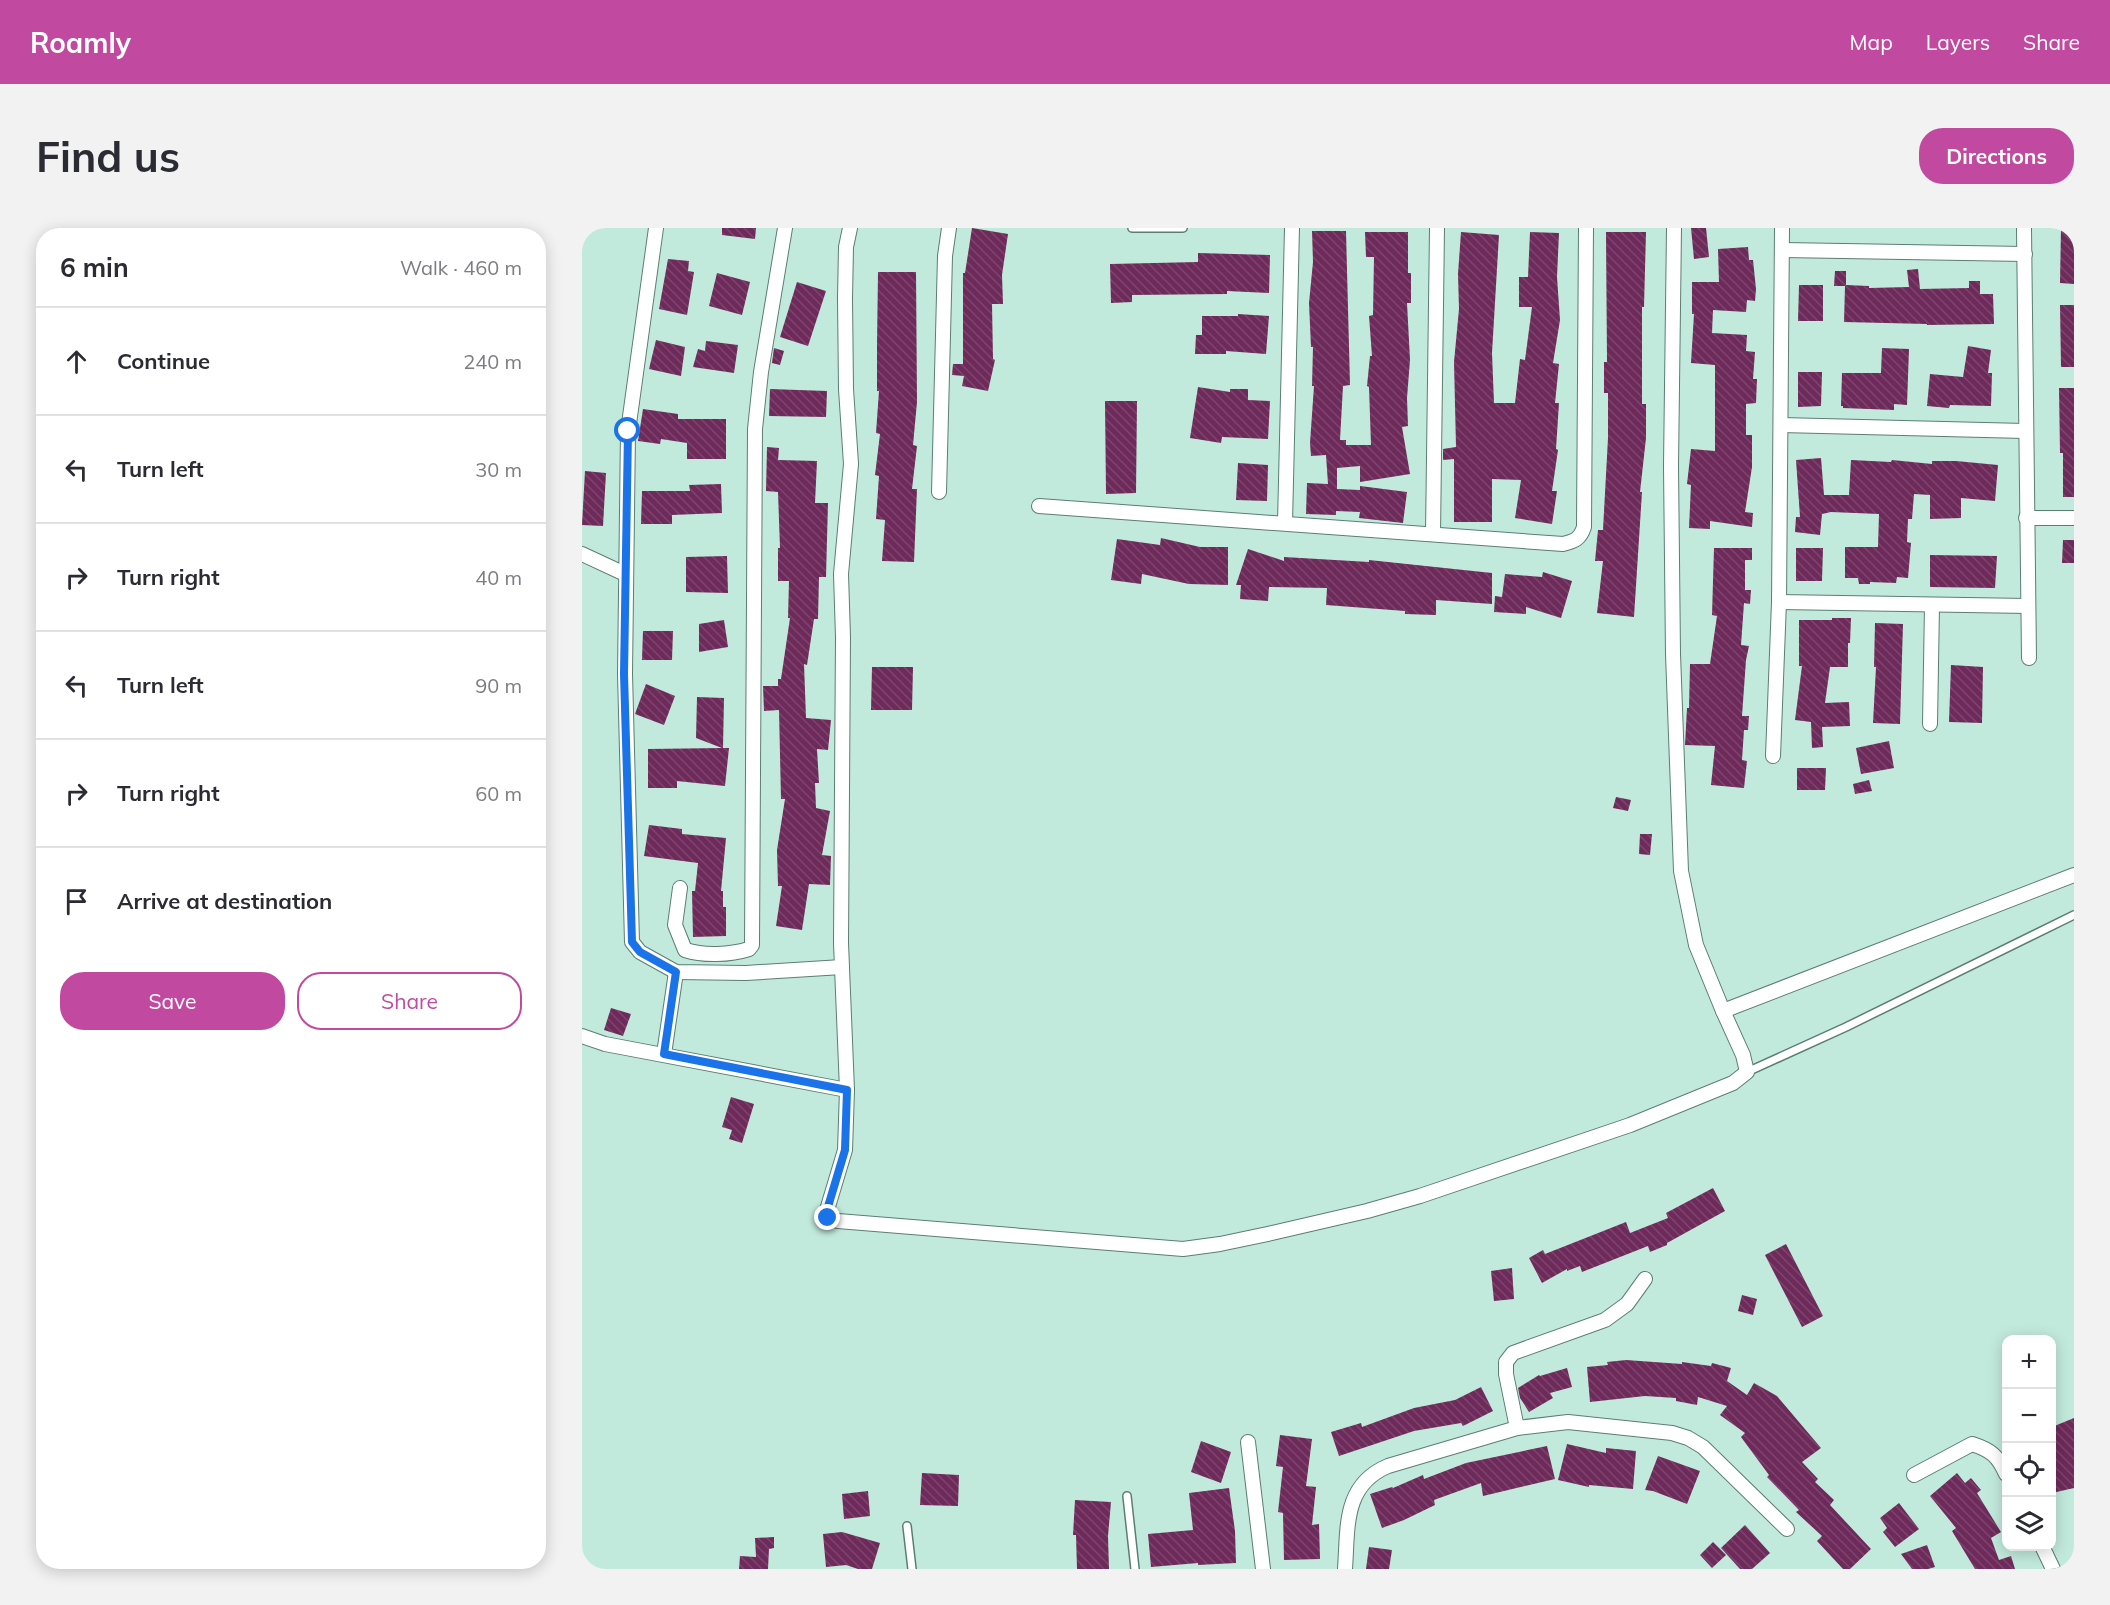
<!DOCTYPE html>
<html lang="en">
<head>
<meta charset="utf-8">
<style>
	:root { --surface:#fff; --page:#f2f2f3; --text:#2b2b33; --muted:#7c7c81; --line:#e1e1e2; --accent:#c14aa0 }
	body { margin:0; font-family:Mulish,sans-serif; background:var(--page); color:var(--text) }
	.controls { position:absolute; right:18px; bottom:18px; display:grid; overflow:hidden; border-radius:12px; box-shadow:0 3px 15px #0003 }
	.controls button { width:54px; height:54px; display:grid; place-items:center; padding:0; border:0; border-bottom:2px solid var(--line); background:var(--surface); color:var(--text); font:30px sans-serif }
	.stop { position:absolute; width:18px; height:18px; margin:-14px; border:4px solid #1a73e8; border-radius:50%; background:#fff }
	.stop.end { background:#1a73e8; border-color:#fff; box-shadow:0 2px 6px #0008 }
	.list { margin:0; padding:0; list-style:none }
	h2 { display:flex; justify-content:space-between; align-items:center; height:78px; margin:0; padding:0 24px; font-size:26px }
	h2 small { font-size:20px; font-weight:400; color:var(--muted) }
	.list li { display:grid; grid-template-columns:39px 1fr auto; gap:18px; align-items:center; box-sizing:border-box; height:108px; padding:0 24px; border-top:2px solid var(--line) }
	.list b { display:block; font-size:22px; white-space:nowrap }
	.list em { font-size:20px; font-style:normal; color:var(--muted) }
	.actions { display:flex; gap:12px; padding:18px 24px }
	.actions a { flex:1; padding:14px 0; border:2px solid var(--accent); border-radius:24px; text-align:center; font-size:21px; color:var(--accent) }
	.actions .main { background:var(--accent); color:#fff }
	.icon { flex:none; width:33px; height:33px; fill:none; stroke:currentColor; stroke-width:2; stroke-linecap:round; stroke-linejoin:round }
	.map { position:relative; flex:none; width:1492px; height:1341px; overflow:hidden; border-radius:24px }
	header { display:flex; align-items:center; gap:36px; box-sizing:border-box; height:84px; padding:0 30px; background:var(--accent); color:#fff }
	header strong { font-size:28px }
	nav { display:flex; gap:33px; margin-inline-start:auto; font-size:21px }
	.intro { display:flex; align-items:center; justify-content:space-between; box-sizing:border-box; height:144px; padding:0 36px }
	h1 { margin:0; font-size:42px }
	.button { padding:15px 27px; border-radius:24px; background:var(--accent); color:#fff; font-size:21px; font-weight:700 }
	main { display:flex; gap:36px; padding:0 36px }
	aside { flex:1; background:var(--surface); border-radius:24px; box-shadow:0 3px 15px #0003 }
	.map>svg:first-child { display:block }
	.building { fill:url(#building-back-hatch) }
	.lines { fill:none; stroke-linecap:round; stroke-linejoin:round }
	.service-casing { stroke:#5a7e72; stroke-width:10 }
	.minor-casing { stroke:#5a7e72; stroke-width:16 }
	.service { stroke:#fff; stroke-width:7 }
	.minor { stroke:#fff; stroke-width:14 }
	.route { stroke:#1a73e8; stroke-width:8 }
</style>
</head>
<body>
<header>
<strong>Roamly</strong>
<nav><a>Map</a><a>Layers</a><a>Share</a></nav>
</header>
<div class="intro"><h1>Find us</h1><a class="button">Directions</a></div>
<main>
<aside>
<h2>6 min<small>Walk · 460 m</small></h2>
<ul class="list">
<li><svg class="icon" aria-label="ahead" viewBox="0 0 24 24"><path d="M12 20V5M6 11l6-6 6 6"/></svg><div><b>Continue</b></div><em>240 m</em></li>
<li><svg class="icon" aria-label="left" viewBox="0 0 24 24"><path d="M17 20v-9H6M10 6l-5 5 5 5"/></svg><div><b>Turn left</b></div><em>30 m</em></li>
<li><svg class="icon" aria-label="right" viewBox="0 0 24 24"><path d="M7 20v-9h11M14 6l5 5-5 5"/></svg><div><b>Turn right</b></div><em>40 m</em></li>
<li><svg class="icon" aria-label="left" viewBox="0 0 24 24"><path d="M17 20v-9H6M10 6l-5 5 5 5"/></svg><div><b>Turn left</b></div><em>90 m</em></li>
<li><svg class="icon" aria-label="right" viewBox="0 0 24 24"><path d="M7 20v-9h11M14 6l5 5-5 5"/></svg><div><b>Turn right</b></div><em>60 m</em></li>
<li><svg class="icon" aria-label="arrive" viewBox="0 0 24 24"><path d="M6 21V4h12l-3 4 3 4H6"/></svg><div><b>Arrive at destination</b></div></li>
</ul>
<div class="actions"><a class="main">Save</a><a>Share</a></div>
</aside>
<div class="map">
<svg width="1492" height="1341" viewBox="0 0 1492 1341">
	<defs>
		<pattern id="building-back-hatch" width="6" height="6" patternUnits="userSpaceOnUse" patternTransform="scale(1.5)"><rect width="6" height="6" fill="#6e2a5a"/><path d="M-1 5l2 2M0 0l6 6M5-1l2 2" fill="none" stroke="#7c466c"/></pattern>
	</defs>
	<rect width="100%" height="100%" fill="#c2eadc"/>
	<g class="building">
		<path d="M140 0H174L173 11 140 7Z"/>
		<path d="M390 0 426 6 420 47 421 76H410L411 131 413 132 406 163 380 158 382 148 370 147 371 136H381V45H383Z"/>
		<path d="M1109 0H1124L1127 29 1112 31Z"/>
		<path d="M1479 0H1492V56L1478 55Z"/>
		<path d="M730 3H764L768 157 761 158 758 212H764V217H789L787 159 785 158 788 128H790L787 88 791 87 792 29H784L783 4H826V45H829V75H825L828 132 825 170 826 198 820 199 828 246 778 254V238L755 240V261L778 262V258L825 264 821 295 777 290 778 284 754 283V287L724 286 725 255 746 256 744 227 729 228 728 215 732 158H730L731 119H729L727 75 731 34Z"/>
		<path d="M879 4 917 7 910 125 912 175H933L938 131 943 132 950 79H937V49H946L948 4 977 5 975 49 978 92 971 135 977 136 973 175H977L974 221 976 222 970 263H975L970 296 933 290 939 252 910 251V294H872V231L861 232V221L874 219 872 134 877 81 876 46Z"/>
		<path d="M1024 4H1064L1062 79H1060V176H1064V210L1058 264H1060L1052 389 1015 385 1021 333H1013L1016 302H1021L1026 210V165H1022V134H1025Z"/>
		<path d="M1166 19 1167 32H1171L1174 61 1173 73 1165 72 1164 84 1131 82 1130 105 1165 107 1164 123 1173 124 1171 151H1175L1174 175 1164 176V207H1170V239L1163 284 1171 285 1170 299 1128 293V301L1107 300 1109 257 1105 256 1109 221 1133 223V137L1109 135 1112 86H1110V54H1137L1136 21Z"/>
		<path d="M616 25 688 27 687 65 645 63V66L550 67V74L529 75 528 36 616 34Z"/>
		<path d="M86 31 107 33 106 43 112 44 105 87 77 81Z"/>
		<path d="M1336 41 1338 61 1387 60V53H1398V66H1411L1412 96 1345 97V96L1262 94 1263 58H1252L1253 43H1264V57L1287 58V60L1327 59 1325 42Z"/>
		<path d="M296 44H334L335 174 331 217 335 218 330 261H335L332 334 300 333 303 292 294 291 297 248 293 247 298 206 294 205 297 163H295V117Z"/>
		<path d="M135 45 168 54 160 87 127 78Z"/>
		<path d="M215 54 244 63 226 118 198 109Z"/>
		<path d="M1217 57H1241V93H1216Z"/>
		<path d="M1478 77H1492V139H1479Z"/>
		<path d="M656 86 687 88 684 126 644 123V126H613L614 107H620V88H656Z"/>
		<path d="M74 112 103 119 99 148 67 141Z"/>
		<path d="M124 113 156 117 152 145 111 139 116 121 123 123Z"/>
		<path d="M1386 118 1409 122 1406 145H1410L1409 178 1368 177 1367 180 1345 178 1348 146 1381 149Z"/>
		<path d="M192 120 202 123 198 137 190 135Z"/>
		<path d="M1300 120 1327 121 1325 177 1312 176V182L1261 180V178H1259L1260 145H1299Z"/>
		<path d="M1216 144H1240L1239 178 1216 179Z"/>
		<path d="M616 159 648 164V161H666V172L688 173 686 211 640 209 639 215 608 210Z"/>
		<path d="M1477 160H1492V269H1481V225H1478Z"/>
		<path d="M188 161 245 163 244 189 187 188Z"/>
		<path d="M523 173H555L554 265 524 266Z"/>
		<path d="M61 181 96 186V191H144V231H105V215L79 211 78 216 56 213Z"/>
		<path d="M185 219 197 220 196 232 235 233 233 275H246L244 349H237L236 391H232L225 437 222 436 224 490 249 492 246 522 235 521 237 555H233L234 580 248 583 240 627 249 628 248 657 227 656 220 702 194 698 200 658H196L195 622 203 571H199L197 482 182 483 181 458H196V451H199L208 390H206L207 353H196V320H198L196 264 184 263Z"/>
		<path d="M1239 230 1242 267H1267L1269 232 1309 234 1310 232 1350 236V233H1374L1416 237 1413 273 1379 270V290L1348 291V267L1332 266 1330 291H1326L1325 314 1329 315 1326 350 1315 349 1314 355 1288 354V356H1277L1276 350H1263V319H1296L1297 286 1249 284 1240 286 1238 307 1213 304 1214 289H1218L1214 232Z"/>
		<path d="M656 235 686 237 685 273 654 272Z"/>
		<path d="M3 243 24 245 21 298 0 297Z"/>
		<path d="M139 256 140 285 90 287V296H59L60 263H108L107 257Z"/>
		<path d="M579 310 618 319H646V357L607 356 560 346 559 356 529 352 535 311 578 317Z"/>
		<path d="M1481 312H1492V335H1480Z"/>
		<path d="M1132 320H1170V332H1163V362H1169L1168 376 1162 375 1159 417 1167 418 1164 432 1160 488H1167L1166 502H1162L1160 532 1165 533 1162 560 1129 557 1133 518 1103 517 1105 480H1107L1108 436H1128L1135 388 1130 387Z"/>
		<path d="M1214 320H1241L1240 353H1214Z"/>
		<path d="M666 321 702 333V329L787 334V332L910 345V376L854 372V387L823 386V383L744 377 745 360 687 359 686 373 658 371 659 357H654Z"/>
		<path d="M1348 327 1415 328 1413 360 1348 359Z"/>
		<path d="M145 328 146 365 104 364V329Z"/>
		<path d="M961 344 990 353 979 390 944 379V386L912 384 913 368 920 369 923 346 960 349Z"/>
		<path d="M1250 390H1269L1268 415H1266V439H1248L1243 475 1267 474 1268 498 1240 499 1241 519 1230 520 1229 494 1213 492 1220 438H1217V392H1250Z"/>
		<path d="M142 392 146 419 117 424V396Z"/>
		<path d="M1293 395 1321 396 1318 496 1291 495 1294 439H1292Z"/>
		<path d="M61 403H91L90 432H60Z"/>
		<path d="M1369 437 1401 439 1400 495 1367 494Z"/>
		<path d="M290 439H331L330 482H289Z"/>
		<path d="M64 456 93 468 82 497 53 486Z"/>
		<path d="M115 469 142 470 141 520H147L143 558 95 553V560H66V521L140 520 114 510Z"/>
		<path d="M1307 513 1312 540 1279 546 1274 520Z"/>
		<path d="M1215 540H1244L1243 562H1215Z"/>
		<path d="M1287 552 1290 563 1273 566 1271 556Z"/>
		<path d="M1034 569 1049 572 1046 583 1031 580Z"/>
		<path d="M67 597 100 601V606L144 610 139 663H141V679H144V708L111 709 110 663H113L116 635 62 628Z"/>
		<path d="M1058 606H1070L1068 627 1057 626Z"/>
		<path d="M29 780 49 786 41 808 22 802Z"/>
		<path d="M149 869 172 876 160 915 147 911 150 902 140 899Z"/>
		<path d="M1131 960 1143 983 1085 1015V1017L1068 1024 1066 1018 1000 1044 998 1038 985 1043V1041L960 1055 947 1030 961 1022 963 1026 1044 994 1048 1005 1086 990 1084 985Z"/>
		<path d="M1204 1016 1241 1088 1220 1099 1183 1027Z"/>
		<path d="M930 1040 932 1071 912 1073 909 1043Z"/>
		<path d="M1160 1067 1175 1071 1171 1087 1156 1083Z"/>
		<path d="M1044 1132 1100 1136V1134L1129 1138 1130 1135 1149 1140 1145 1153 1165 1167 1172 1155 1195 1168 1239 1220 1220 1234 1236 1251 1233 1254 1252 1272 1248 1277 1289 1321 1268 1341H1261L1235 1313 1240 1308 1214 1284 1217 1282 1185 1249 1187 1247 1159 1209 1163 1205 1138 1187 1145 1178 1116 1169 1115 1177 1094 1173V1170L1063 1168 1008 1174 1005 1139 1026 1137 1025 1134Z"/>
		<path d="M985 1140 990 1159 968 1165 971 1170 947 1184 938 1170 936 1160 957 1147 958 1148Z"/>
		<path d="M899 1159 911 1183 881 1198 879 1195 832 1203 757 1228 749 1204 779 1195 780 1199 832 1180 873 1172Z"/>
		<path d="M1492 1190V1260L1470 1265V1199Z"/>
		<path d="M698 1207 730 1211 724 1258 734 1259 730 1297 737 1296 738 1331 702 1332 701 1285 696 1284 701 1239 694 1238Z"/>
		<path d="M619 1213 649 1224 639 1255 609 1244Z"/>
		<path d="M985 1216 1024 1225V1220L1054 1223 1051 1261 1007 1257V1259L976 1252Z"/>
		<path d="M965 1218 973 1251 901 1268 899 1255 852 1272 853 1277 822 1292 800 1300 788 1266 810 1259 811 1260 841 1247 842 1251 884 1235Z"/>
		<path d="M1076 1228 1118 1243 1105 1276 1071 1263 1063 1262Z"/>
		<path d="M340 1245 377 1247 376 1278 338 1277Z"/>
		<path d="M1375 1245 1383 1255 1389 1250 1399 1262 1395 1265 1419 1304 1409 1310 1417 1332 1429 1328 1433 1341H1393L1370 1303 1374 1300 1348 1268Z"/>
		<path d="M647 1260 653 1303 654 1335 616 1337V1335L569 1339 566 1306 611 1302 607 1265Z"/>
		<path d="M286 1263 288 1288 262 1291 260 1266Z"/>
		<path d="M493 1272 529 1274 526 1308 527 1341H495L494 1307H491Z"/>
		<path d="M1317 1275 1337 1301 1313 1319 1301 1304 1305 1300 1298 1290Z"/>
		<path d="M1163 1297 1188 1325 1170 1341H1158L1139 1320Z"/>
		<path d="M260 1304 298 1315 290 1341H276L264 1337 244 1339 241 1306Z"/>
		<path d="M192 1309V1320L187 1321 186 1341H157L158 1328 174 1329 173 1310Z"/>
		<path d="M1131 1314 1144 1327 1130 1340 1118 1327Z"/>
		<path d="M1345 1317 1353 1339 1346 1341H1330L1319 1326Z"/>
		<path d="M787 1319 810 1322 807 1341H784Z"/>
	</g>
	<g class="lines">
		<g class="service-casing">
			<g id="service">
				<path d="M550 0H601"/>
				<path d="M1165 844 1264 799 1492 687"/>
				<path d="M545 1268 553 1341"/>
				<path d="M325 1298 330 1341"/>
			</g>
		</g>
		<g class="minor-casing">
			<g id="minor">
				<path d="M74 0 46 203 43 446 50 714 58 724 94 744 164 745 260 739"/>
				<path d="M268 0 264 19 263 70 264 161 269 236 259 346 261 409 259 715 265 862 263 922 245 982 246 989 256 993 601 1021 638 1016 690 1005 785 983 838 968 1048 897 1151 855 1165 844 1161 827 1141 783 1492 647"/>
				<path d="M1092 0 1089 238 1091 426 1099 643 1114 717 1141 783"/>
				<path d="M1442 0 1447 430"/>
				<path d="M1200 22 1443 26"/>
				<path d="M1199 197 1443 203"/>
				<path d="M357 264 363 28 367 0"/>
				<path d="M457 278 981 316C993 313 998 311 1002 299L1004 0"/>
				<path d="M1444 290H1492"/>
				<path d="M703 295 710 0"/>
				<path d="M851 306 855 0"/>
				<path d="M0 326 43 346"/>
				<path d="M1197 374 1446 378"/>
				<path d="M1348 496 1350 377"/>
				<path d="M1191 528 1197 374 1200 0"/>
				<path d="M98 660 93 697 103 722C122 728 148 727 167 721L170 717 173 201 179 144 203 0"/>
				<path d="M0 808 23 816 265 862"/>
				<path d="M82 826 94 744"/>
				<path d="M935 1200 924 1146V1134L931 1125 1023 1092 1045 1076 1063 1051"/>
				<path d="M666 1214 681 1341"/>
				<path d="M1332 1247 1390 1216C1409 1222 1416 1228 1424 1246"/>
				<path d="M1460 1318 1471 1341"/>
				<path d="M763 1341C766 1299 761 1257 806 1238L935 1200 986 1194 1090 1205 1106 1210 1121 1219 1205 1301"/>
			</g>
		</g>
		<use href="#service" class="service"/>
		<use href="#minor" class="minor"/>
	</g>
	<g class="lines">
		<path class="route" d="M46 203 42 446 50 714 58 724 94 744 82 826 265 862 263 922 245 982 246 990"/>
	</g>
</svg>
<div class="controls">
<button>+</button>
<button>−</button>
<button><svg class="icon" aria-label="locate" viewBox="0 0 24 24"><circle cx="12" cy="12" r="6"/><path d="M12 2v4M12 18v4M2 12h4M18 12h4"/></svg></button>
<button><svg class="icon" aria-label="layers" viewBox="0 0 24 24"><path d="M12 4l9 5-9 5-9-5zM3 14l9 5 9-5"/></svg></button>
</div>
<div class="stop" style="left:46px;top:203px"></div>
<div class="stop end" style="left:246px;top:990px"></div>
</div>
</main>
</body>
</html>
